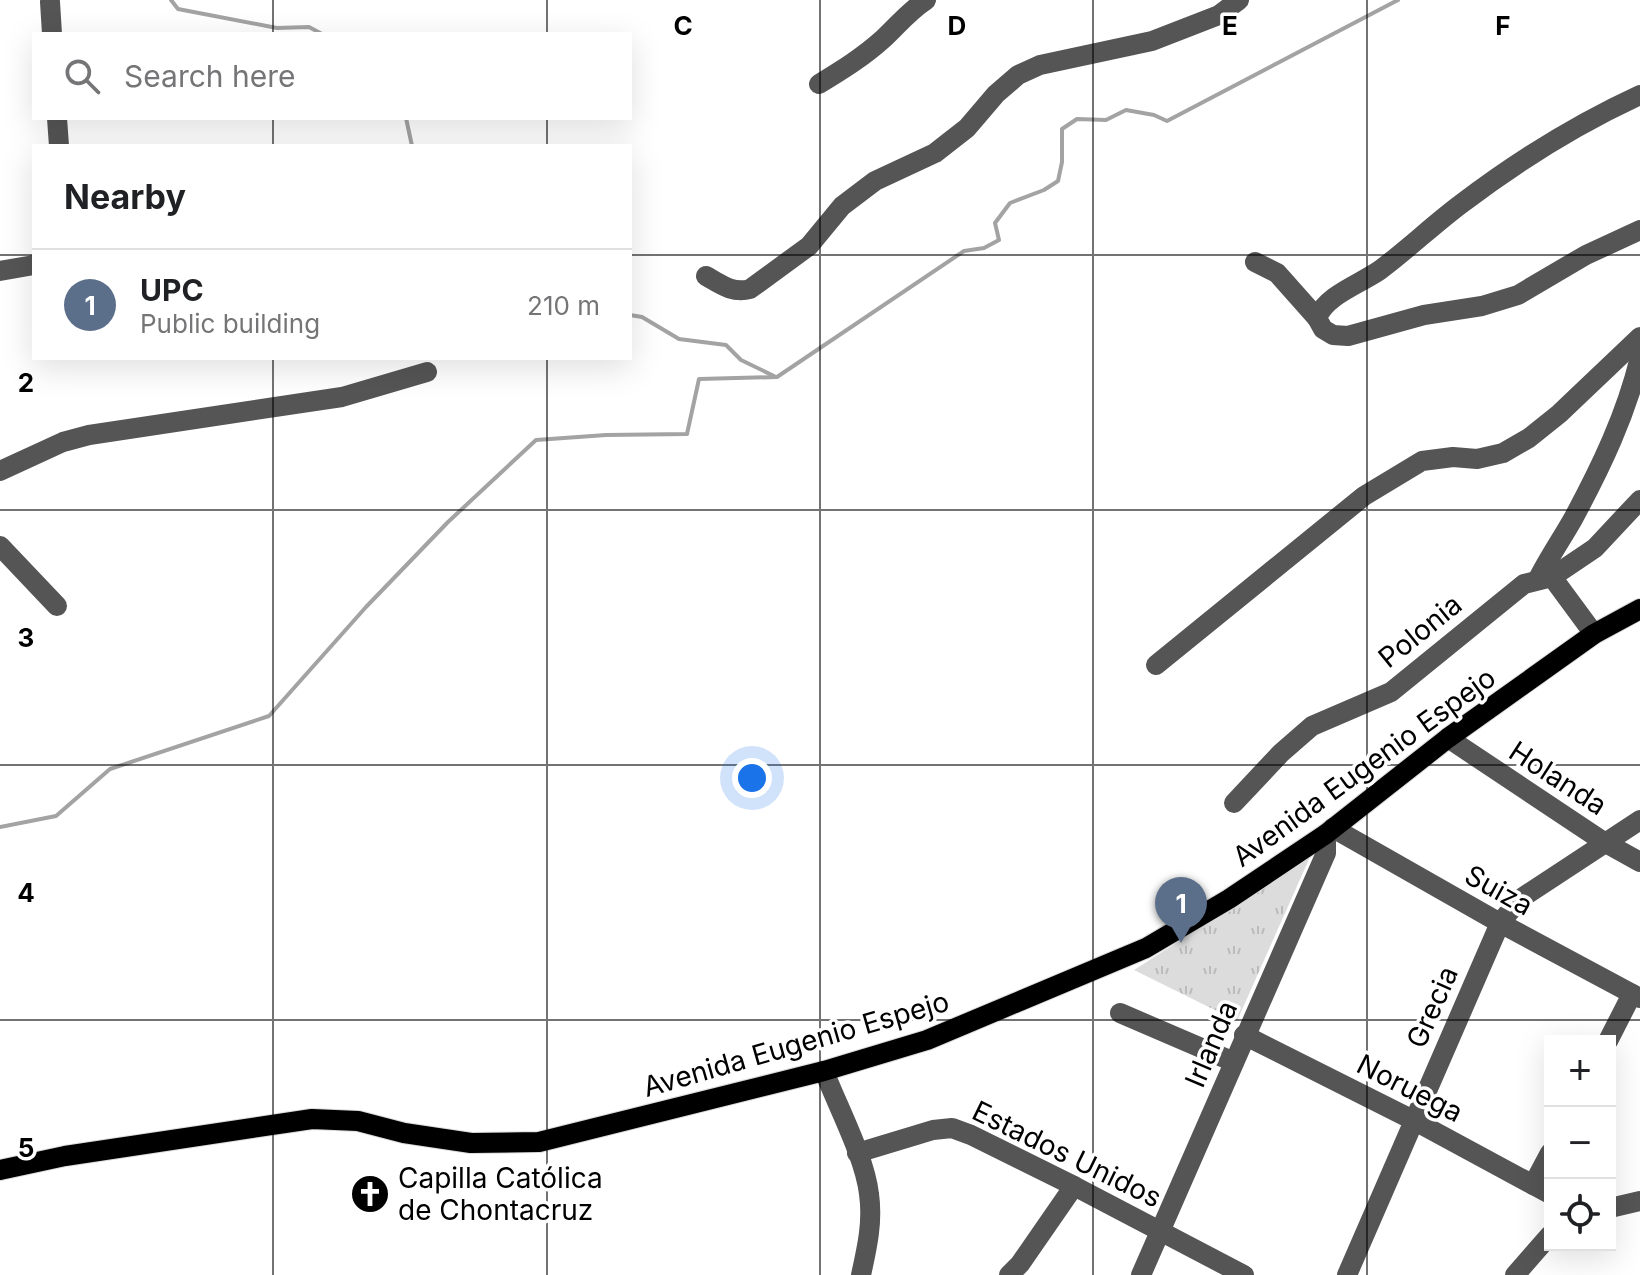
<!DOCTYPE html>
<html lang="en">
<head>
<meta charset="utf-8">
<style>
	:root { --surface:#fff; --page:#f6f6f6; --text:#202124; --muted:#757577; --line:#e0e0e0; --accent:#b45309 }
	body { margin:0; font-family:Inter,sans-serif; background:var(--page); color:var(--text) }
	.controls { position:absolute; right:24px; bottom:24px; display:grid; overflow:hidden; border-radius:0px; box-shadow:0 8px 32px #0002 }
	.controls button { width:72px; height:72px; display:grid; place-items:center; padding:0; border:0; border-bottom:2px solid var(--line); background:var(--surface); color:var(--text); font:40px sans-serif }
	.you { position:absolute; left:752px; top:778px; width:28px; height:28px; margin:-20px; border:6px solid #fff; border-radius:50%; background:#1a73e8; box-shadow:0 0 0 12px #1a73e833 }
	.badge { display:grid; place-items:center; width:52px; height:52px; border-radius:50%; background:var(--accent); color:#fff; font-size:26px; font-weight:700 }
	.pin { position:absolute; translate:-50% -66px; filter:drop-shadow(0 2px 4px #0008) }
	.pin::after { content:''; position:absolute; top:42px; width:28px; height:24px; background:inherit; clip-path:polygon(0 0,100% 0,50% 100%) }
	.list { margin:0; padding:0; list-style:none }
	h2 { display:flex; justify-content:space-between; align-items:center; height:104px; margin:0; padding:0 32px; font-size:34px }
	h2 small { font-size:26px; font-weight:400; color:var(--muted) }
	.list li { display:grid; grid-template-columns:52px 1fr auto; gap:24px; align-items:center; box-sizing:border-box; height:112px; padding:0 32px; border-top:2px solid var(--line) }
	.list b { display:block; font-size:30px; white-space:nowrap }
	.list p { margin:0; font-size:26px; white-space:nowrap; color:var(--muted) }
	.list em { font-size:26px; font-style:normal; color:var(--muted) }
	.icon { flex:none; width:44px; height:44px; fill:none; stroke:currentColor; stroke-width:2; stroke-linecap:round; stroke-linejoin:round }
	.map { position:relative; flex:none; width:1640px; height:1275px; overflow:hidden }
	.search { position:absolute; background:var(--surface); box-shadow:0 8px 32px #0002; left:32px; top:32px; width:600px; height:88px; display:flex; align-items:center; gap:20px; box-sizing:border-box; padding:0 28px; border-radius:0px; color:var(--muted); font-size:30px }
	.panel { position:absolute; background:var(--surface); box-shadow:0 8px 32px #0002; left:32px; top:144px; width:600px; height:216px; border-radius:0px }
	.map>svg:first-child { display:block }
	.park { fill:url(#park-tufts) }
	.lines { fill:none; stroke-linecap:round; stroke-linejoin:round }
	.stream { stroke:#a3a3a3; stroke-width:4 }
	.major-casing { stroke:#dbdbdb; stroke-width:22 }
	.minor { stroke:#555; stroke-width:20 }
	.major { stroke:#000; stroke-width:20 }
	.grid { fill:none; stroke:#000; stroke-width:2; stroke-opacity:0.55 }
	.labels { text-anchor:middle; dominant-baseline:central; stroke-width:7; stroke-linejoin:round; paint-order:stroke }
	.street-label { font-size:28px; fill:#000; stroke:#fff }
	.poi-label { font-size:28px; fill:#000; stroke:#fff; text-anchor:start }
	.grid-label { font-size:26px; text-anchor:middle; font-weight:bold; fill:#000; stroke:#fff; stroke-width:7; stroke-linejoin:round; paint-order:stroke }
</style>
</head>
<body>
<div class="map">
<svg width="1640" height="1275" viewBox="0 0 1640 1275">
	<defs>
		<pattern id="park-tufts" width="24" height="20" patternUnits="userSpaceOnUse" patternTransform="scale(2)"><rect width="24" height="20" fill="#dcdcdc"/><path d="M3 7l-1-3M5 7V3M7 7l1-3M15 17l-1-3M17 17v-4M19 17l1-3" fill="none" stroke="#bbb"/></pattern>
	</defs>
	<rect width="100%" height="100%" fill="#fff"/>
	<path class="park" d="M1310 857 1237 1021 1134 970Z"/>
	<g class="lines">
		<g class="stream">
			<path d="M171 0 178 9 277 28 309 27 322 34"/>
			<path d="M406 118 412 146"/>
			<path d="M630 315 642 317 679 339 726 345 741 360 774 376"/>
			<path d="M0 827 56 816 110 769 269 716 366 607 448 522 536 440 606 435 687 434 699 379 777 377 964 251 984 248 999 240 995 223 1010 203 1044 190 1058 181 1062 162V129L1077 119 1106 120 1126 110 1154 115 1167 121 1398 0"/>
		</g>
		<g class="major-casing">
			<path id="major" d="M0 1170 65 1156 312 1119 358 1121 404 1133 471 1143 539 1142 824 1071 927 1040 1146 948 1229 899 1326 834 1448 738 1594 634 1640 609"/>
		</g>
		<g class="minor">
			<path d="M50 2 52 34"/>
			<path d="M819 84C842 70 863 57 883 39 898 25 909 11 926 0"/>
			<path d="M1640 95C1579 123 1515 163 1461 204 1433 225 1408 249 1380 270 1360 284 1326 295 1317 318L1323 329 1333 335 1348 336 1424 315 1482 306 1518 295 1586 255 1640 230"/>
			<path d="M57 118 59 146"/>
			<path d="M1255 262 1277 273 1317 318"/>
			<path d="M0 271 34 265"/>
			<path d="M706 276C720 284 733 294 750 289L809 246 842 206 875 181 935 153 967 128 996 94 1018 75 1040 65 1152 41 1219 15 1239 0"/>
			<path d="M0 471 63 442 89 435 342 397 427 372"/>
			<path d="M0 546 57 606"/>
			<path d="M1552 577 1594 634"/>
			<path d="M1538 579C1548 559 1561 540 1573 519 1601 467 1626 415 1640 357"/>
			<path d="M1156 665 1364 496 1422 461 1453 457 1477 459 1503 453 1529 438 1559 414 1640 337"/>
			<path d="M1448 738 1604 842 1640 862"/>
			<path d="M1234 803 1281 753 1312 726 1391 692 1524 584 1552 577 1595 548 1640 500"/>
			<path d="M1333 828 1500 923 1640 998"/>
			<path d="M1120 1013 1234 1062"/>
			<path d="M1244 1035 1413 1120 1550 1194"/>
			<path d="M1608 1041 1632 994"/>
			<path d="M824 1071C838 1107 865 1158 869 1194 873 1222 867 1248 861 1275"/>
			<path d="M857 1153 933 1130 952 1128 971 1135 1074 1186 1244 1275"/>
			<path d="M1533 1185 1550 1153"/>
			<path d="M1610 1208 1640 1201"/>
			<path d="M1009 1275 1020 1264 1074 1186"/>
			<path d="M1141 1275 1326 853V834"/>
			<path d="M1347 1275 1500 923 1520 899 1640 820"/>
			<path d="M1515 1275 1550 1235"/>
		</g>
		<use href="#major" class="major"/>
	</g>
	<path class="grid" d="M273 0V34M547 0V34M820 0V1275M1093 0V1275M1367 0V1275M273 118V146M547 118V146M0 255H34M630 255H1640M273 358V1275M547 358V1275M0 510H1640M0 765H1640M0 1020H1640"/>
	<defs>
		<g id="church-disc" transform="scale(2)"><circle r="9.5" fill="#000" stroke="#fff"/><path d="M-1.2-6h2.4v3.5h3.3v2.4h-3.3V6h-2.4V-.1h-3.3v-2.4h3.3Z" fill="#fff"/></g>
	</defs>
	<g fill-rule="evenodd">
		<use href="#church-disc" x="370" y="1194"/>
	</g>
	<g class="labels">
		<g class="street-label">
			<text transform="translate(1420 631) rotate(-39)">Polonia</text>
			<text transform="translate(1364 767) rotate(-36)">Avenida Eugenio Espejo</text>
			<text transform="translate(1558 778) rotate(33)">Holanda</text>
			<text transform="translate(1499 890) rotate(29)">Suiza</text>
			<text transform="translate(1432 1007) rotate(-66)">Grecia</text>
			<text transform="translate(796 1044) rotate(-16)">Avenida Eugenio Espejo</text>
			<text transform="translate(1211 1044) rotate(-67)">Irlanda</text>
			<text transform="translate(1410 1088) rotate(27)">Noruega</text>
			<text transform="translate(1067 1154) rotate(26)">Estados Unidos</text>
		</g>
		<g class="poi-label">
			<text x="398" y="1178">Capilla Católica<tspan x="398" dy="32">de Chontacruz</tspan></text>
		</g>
	</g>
	<g class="grid-label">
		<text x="683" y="35">C</text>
		<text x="957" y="35">D</text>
		<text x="1230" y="35">E</text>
		<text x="1503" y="35">F</text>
		<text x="26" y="392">2</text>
		<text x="26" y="647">3</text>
		<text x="26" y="902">4</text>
		<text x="26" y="1157">5</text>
	</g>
</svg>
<div class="controls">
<button>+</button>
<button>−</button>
<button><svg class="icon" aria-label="locate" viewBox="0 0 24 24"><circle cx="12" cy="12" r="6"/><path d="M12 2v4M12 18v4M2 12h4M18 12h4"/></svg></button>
</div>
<div class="you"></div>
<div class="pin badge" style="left:1181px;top:943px;background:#5c6f8a">1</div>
<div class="search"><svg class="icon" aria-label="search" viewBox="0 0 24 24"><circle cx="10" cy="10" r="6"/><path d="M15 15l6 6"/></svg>Search here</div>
<section class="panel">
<h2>Nearby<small></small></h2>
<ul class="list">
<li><span class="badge" style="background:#5c6f8a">1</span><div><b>UPC</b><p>Public building</p></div><em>210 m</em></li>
</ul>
</section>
</div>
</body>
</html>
